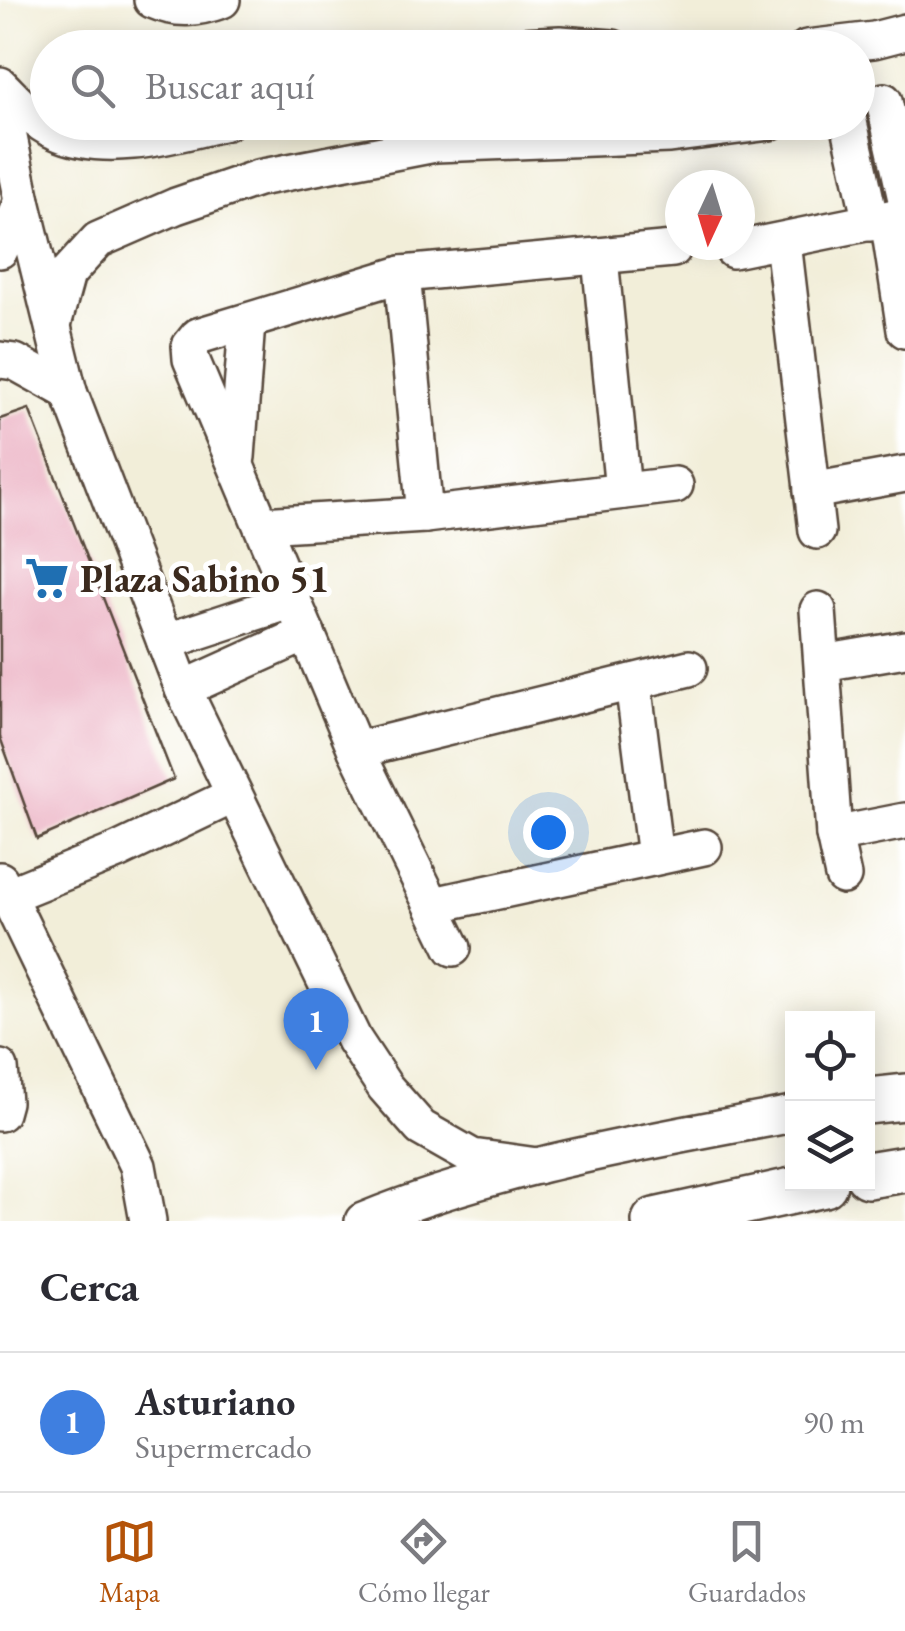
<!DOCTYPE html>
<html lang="es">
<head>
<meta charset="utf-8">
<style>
	:root { --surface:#fff; --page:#f7f7f7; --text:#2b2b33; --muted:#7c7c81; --line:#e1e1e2; --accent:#b45309 }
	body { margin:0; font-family:"EB Garamond",serif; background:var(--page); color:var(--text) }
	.controls { position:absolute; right:30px; bottom:30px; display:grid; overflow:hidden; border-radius:0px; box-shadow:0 5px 25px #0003 }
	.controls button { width:90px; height:90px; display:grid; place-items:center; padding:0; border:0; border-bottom:2px solid var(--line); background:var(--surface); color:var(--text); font:50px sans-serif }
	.compass { position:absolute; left:665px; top:170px; width:90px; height:90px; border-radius:50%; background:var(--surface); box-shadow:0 5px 25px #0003; rotate:184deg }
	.you { position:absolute; left:548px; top:832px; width:35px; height:35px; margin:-25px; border:8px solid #fff; border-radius:50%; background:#1a73e8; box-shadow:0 0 0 15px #1a73e833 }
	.badge { display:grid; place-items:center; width:65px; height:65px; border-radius:50%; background:var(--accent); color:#fff; font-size:32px; font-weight:700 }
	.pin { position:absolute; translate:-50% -82px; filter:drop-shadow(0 2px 5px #0008) }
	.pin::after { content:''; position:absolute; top:52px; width:35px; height:30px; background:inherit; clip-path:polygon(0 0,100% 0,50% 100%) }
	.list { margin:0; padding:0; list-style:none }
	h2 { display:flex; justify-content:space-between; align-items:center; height:130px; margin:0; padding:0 40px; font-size:42px }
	h2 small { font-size:32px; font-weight:400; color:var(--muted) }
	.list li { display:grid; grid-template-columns:65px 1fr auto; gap:30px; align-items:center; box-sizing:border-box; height:140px; padding:0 40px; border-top:2px solid var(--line) }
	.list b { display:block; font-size:38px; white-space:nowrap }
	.list p { margin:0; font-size:32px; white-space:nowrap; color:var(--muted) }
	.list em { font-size:32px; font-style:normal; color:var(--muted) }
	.icon { flex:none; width:55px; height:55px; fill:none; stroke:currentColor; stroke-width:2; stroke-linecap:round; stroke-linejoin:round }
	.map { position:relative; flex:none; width:905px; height:1221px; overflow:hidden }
	.search { position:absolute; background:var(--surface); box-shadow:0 5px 25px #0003; left:30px; right:30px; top:30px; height:110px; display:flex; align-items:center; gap:25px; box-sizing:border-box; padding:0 35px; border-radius:55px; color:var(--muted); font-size:38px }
	.sheet { height:270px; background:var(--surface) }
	nav { display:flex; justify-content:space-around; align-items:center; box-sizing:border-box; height:140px; border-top:2px solid var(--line); background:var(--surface); font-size:28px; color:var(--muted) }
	nav a { display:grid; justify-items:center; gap:5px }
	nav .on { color:var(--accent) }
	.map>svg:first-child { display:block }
	.building { fill:#ebb0c2 }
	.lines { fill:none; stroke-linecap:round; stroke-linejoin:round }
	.minor-casing { stroke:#56473a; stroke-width:40 }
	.major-casing { stroke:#56473a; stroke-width:50 }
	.minor { stroke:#fff; stroke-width:35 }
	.major { stroke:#fff; stroke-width:45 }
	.labels { text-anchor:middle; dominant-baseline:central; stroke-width:10; stroke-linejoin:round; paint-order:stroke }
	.poi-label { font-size:38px; font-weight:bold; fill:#3b2a1e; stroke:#fff; text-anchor:start }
</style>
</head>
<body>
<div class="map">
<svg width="905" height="1221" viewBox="0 0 905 1221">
	<rect width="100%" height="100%" fill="#fff"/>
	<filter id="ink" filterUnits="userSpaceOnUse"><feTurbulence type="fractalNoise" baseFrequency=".01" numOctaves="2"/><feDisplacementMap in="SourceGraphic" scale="20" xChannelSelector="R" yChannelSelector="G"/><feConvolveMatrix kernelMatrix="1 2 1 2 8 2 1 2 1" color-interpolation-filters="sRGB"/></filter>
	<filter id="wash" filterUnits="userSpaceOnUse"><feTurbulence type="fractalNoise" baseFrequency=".0048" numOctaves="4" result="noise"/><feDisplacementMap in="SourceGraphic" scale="40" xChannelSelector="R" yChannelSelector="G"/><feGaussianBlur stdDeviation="2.25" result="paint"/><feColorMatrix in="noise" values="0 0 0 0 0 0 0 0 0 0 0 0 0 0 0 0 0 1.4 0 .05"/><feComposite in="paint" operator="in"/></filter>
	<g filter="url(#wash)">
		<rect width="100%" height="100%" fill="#f2eed9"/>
		<g id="blocks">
			<path class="building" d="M29 409 174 779 37 839 0 737V419Z"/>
		</g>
	</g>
	<g filter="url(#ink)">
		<use href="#blocks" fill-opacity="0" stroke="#56473a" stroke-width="2.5"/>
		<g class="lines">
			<g class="minor-casing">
				<g id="minor">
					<path d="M152 0C177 11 197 9 222 0"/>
					<path d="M485 48 560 44 613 48"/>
					<path d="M807 48 874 40 905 32"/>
					<path d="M0 85C16 101 34 122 55 131 107 155 173 135 226 122"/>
					<path d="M0 93 22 201 69 392 183 689 354 1040 385 1087 421 1128 472 1157 537 1166"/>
					<path d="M884 101 905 195"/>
					<path d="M849 122 871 223"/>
					<path d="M888 219 905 330"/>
					<path d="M783 242 817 531"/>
					<path d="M0 250 22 201"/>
					<path d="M733 250 905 215"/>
					<path d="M600 258 623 491"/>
					<path d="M402 274 425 515"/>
					<path d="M54 321 67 274 98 240 176 206 258 178 435 144 669 135 770 122"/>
					<path d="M0 360 15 362 69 392"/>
					<path d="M237 457 247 323"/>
					<path d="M812 491 905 474"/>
					<path d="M262 525 425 515 675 485"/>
					<path d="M818 610 834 835 843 876"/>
					<path d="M165 642 293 600"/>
					<path d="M823 663 905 649"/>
					<path d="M633 682 655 857"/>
					<path d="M183 689 307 633"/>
					<path d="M356 750 689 668"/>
					<path d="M834 835 905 821"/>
					<path d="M0 880 138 1166 148 1221"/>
					<path d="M6 896 117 851 234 795"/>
					<path d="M433 905 704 847"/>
					<path d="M453 948 356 750 191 359 190 346 198 336 402 274 673 249"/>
					<path d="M0 1068 3 1102 0 1113"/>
					<path d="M363 1221C500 1165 648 1142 792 1114"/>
				</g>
			</g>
			<g class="major-casing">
				<g id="major">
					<path d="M868 1101 905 1097"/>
					<path d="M868 1175 905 1169"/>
					<path d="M655 1221 824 1184"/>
				</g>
			</g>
			<use href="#minor" class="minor"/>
			<use href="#major" class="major"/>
		</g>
	</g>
	<defs>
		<g id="supermarket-bare" transform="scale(3.45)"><path d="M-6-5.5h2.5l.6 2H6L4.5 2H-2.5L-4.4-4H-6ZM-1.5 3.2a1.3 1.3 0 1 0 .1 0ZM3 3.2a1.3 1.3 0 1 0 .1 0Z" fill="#1f6fb2" stroke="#fff" stroke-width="2.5" paint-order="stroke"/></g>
	</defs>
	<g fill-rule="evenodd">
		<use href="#supermarket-bare" x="47" y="578"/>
	</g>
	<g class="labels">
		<g class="poi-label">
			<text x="80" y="578">Plaza Sabino 51</text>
		</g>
	</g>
</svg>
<div class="controls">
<button><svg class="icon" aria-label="locate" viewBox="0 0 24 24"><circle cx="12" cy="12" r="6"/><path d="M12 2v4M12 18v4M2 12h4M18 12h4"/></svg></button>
<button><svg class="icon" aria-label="layers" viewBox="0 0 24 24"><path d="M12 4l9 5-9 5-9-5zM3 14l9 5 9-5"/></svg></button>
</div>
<svg class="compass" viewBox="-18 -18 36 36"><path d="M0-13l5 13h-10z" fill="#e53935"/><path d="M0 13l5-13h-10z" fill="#7c7c81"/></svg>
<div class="you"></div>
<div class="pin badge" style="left:316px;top:1070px;background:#3f7fe0">1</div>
<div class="search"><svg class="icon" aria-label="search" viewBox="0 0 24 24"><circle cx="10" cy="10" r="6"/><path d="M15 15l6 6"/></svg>Buscar aquí</div>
</div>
<section class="sheet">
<h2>Cerca<small></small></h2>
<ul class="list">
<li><span class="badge" style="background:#3f7fe0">1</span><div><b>Asturiano</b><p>Supermercado</p></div><em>90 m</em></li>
</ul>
</section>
<nav>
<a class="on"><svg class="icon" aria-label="map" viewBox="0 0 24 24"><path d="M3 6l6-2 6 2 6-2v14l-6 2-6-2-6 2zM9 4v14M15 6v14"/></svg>Mapa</a>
<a><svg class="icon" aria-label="directions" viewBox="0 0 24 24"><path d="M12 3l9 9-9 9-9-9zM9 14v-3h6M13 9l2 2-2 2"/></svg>Cómo llegar</a>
<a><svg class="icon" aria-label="saved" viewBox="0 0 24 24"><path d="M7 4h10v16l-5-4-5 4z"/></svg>Guardados</a>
</nav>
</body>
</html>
